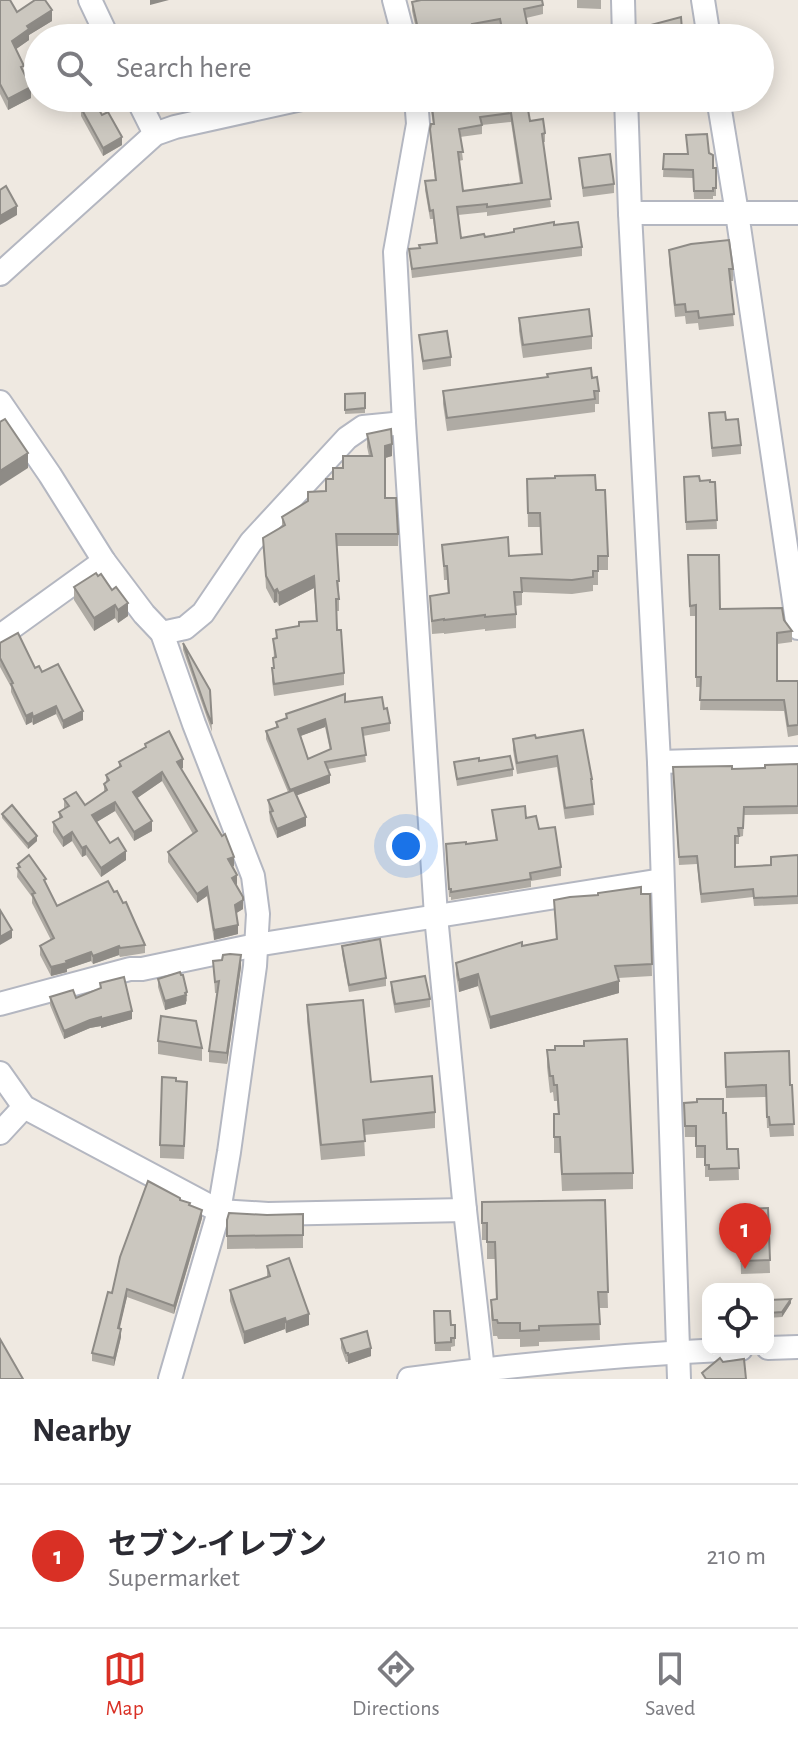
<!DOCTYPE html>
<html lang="en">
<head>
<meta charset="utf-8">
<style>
	:root { --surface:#fff; --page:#f7f7f7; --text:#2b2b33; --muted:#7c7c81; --line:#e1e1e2; --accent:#d93025 }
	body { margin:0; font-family:"Alegreya Sans","Noto Sans JP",sans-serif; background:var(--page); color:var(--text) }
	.controls { position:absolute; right:24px; bottom:24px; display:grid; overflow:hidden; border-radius:16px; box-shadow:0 4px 20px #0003 }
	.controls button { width:72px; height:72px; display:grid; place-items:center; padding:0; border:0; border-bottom:2px solid var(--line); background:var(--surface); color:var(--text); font:40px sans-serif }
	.you { position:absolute; left:406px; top:846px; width:28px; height:28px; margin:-20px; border:6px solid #fff; border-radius:50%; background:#1a73e8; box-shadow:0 0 0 12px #1a73e833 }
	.badge { display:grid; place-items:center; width:52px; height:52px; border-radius:50%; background:var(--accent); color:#fff; font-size:26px; font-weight:700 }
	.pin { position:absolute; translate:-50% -66px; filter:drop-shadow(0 2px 4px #0008) }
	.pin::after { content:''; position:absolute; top:42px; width:28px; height:24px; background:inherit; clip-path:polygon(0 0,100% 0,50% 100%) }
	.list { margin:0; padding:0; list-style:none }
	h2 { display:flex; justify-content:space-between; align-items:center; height:104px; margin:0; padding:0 32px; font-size:34px }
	h2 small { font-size:26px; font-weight:400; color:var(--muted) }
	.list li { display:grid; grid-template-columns:52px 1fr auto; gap:24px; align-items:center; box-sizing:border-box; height:144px; padding:0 32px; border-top:2px solid var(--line) }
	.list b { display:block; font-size:30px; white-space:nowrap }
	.list p { margin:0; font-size:26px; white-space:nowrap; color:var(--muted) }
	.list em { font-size:26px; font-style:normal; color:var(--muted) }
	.icon { flex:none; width:44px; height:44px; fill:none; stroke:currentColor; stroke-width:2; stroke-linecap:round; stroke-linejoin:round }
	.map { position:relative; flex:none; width:798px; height:1379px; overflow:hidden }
	.search { position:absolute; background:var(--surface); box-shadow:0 4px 20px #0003; left:24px; right:24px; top:24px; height:88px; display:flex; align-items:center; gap:20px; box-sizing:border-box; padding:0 28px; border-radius:44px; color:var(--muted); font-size:30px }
	.sheet { height:248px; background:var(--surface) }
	nav { display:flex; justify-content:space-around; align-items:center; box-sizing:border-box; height:112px; border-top:2px solid var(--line); background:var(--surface); font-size:22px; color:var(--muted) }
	nav a { display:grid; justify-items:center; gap:4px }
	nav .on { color:var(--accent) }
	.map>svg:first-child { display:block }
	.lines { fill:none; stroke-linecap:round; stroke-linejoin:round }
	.minor-casing { stroke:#b4b7c1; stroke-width:26 }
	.minor { stroke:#fff; stroke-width:22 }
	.wall { fill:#afaba4; fill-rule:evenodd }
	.shaded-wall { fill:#8e8b86 }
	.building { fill:#cbc7bf; stroke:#8e8b86; stroke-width:2; fill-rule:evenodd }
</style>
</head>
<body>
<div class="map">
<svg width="798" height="1379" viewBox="0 0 798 1379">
	<rect width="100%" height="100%" fill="#efe9e1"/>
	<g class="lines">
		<g class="minor-casing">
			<g id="minor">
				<path d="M90 0 108 38"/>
				<path d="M394 0 404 38"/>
				<path d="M623 0 624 38"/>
				<path d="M703 0 709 38"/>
				<path d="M137 98 155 134"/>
				<path d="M416 98 418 124 395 252 404 423 436 916 465 1210 484 1379"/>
				<path d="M626 98 630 213 659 762 679 1379"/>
				<path d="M718 98 737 213 798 628"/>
				<path d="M630 213H798"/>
				<path d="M0 274 155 134 175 127 306 98"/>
				<path d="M0 402 50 475 104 561 144 614 162 633 194 724 253 876 258 914 255 966 229 1152 219 1211 170 1379"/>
				<path d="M162 633 185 628 203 613 251 542 347 438 363 427 404 423"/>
				<path d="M0 636 104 561"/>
				<path d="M659 762 798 758"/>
				<path d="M0 1004 130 969H142L256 945 662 880"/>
				<path d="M0 1073 24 1107 219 1211 268 1214 465 1210"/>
				<path d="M0 1133 24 1107"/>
				<path d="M768 1348 798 1347"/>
				<path d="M409 1379C519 1364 630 1354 741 1349"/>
			</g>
		</g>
		<use href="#minor" class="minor"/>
	</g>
	<g class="wall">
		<path d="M0 0 17 12 52 21 29 35V40L16 49 31 98 8 110 0 94Z"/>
		<path d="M577 0H601V9L577 8Z"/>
		<path d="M412 2 543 5V14L526 18 530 38H502L500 29 473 33 474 38H418L412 11Z"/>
		<path d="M429 98H526L530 121 545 133V142H543L551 207 487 216V212L458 215 461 238 485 237 554 225 582 247V256L412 278 409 249 420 248 436 243 433 219H430L425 190V181L435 180 430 137V129L433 124ZM511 122 520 183 463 191 459 161 463 160 460 137 482 134V125Z"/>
		<path d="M81 108 102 115 122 145 103 156 81 116Z"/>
		<path d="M709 153 713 168H716V196H713V199H694L693 178 663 177 664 154H687Z"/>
		<path d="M579 158 614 184V193L583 197Z"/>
		<path d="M669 250 733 269V281H730L734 326 699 330 698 323 686 324 685 316 675 317 669 262Z"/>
		<path d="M519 318 592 336V349L523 358 519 331Z"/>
		<path d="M419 335 451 357V366L423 370Z"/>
		<path d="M592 378 599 391V404H595V412L447 431 443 404V391Z"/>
		<path d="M365 393V413L345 414V394Z"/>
		<path d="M709 413 726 420 741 445V454L712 457Z"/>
		<path d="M367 434 392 456 385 458V498L398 534V546H337L339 593V611H336L337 630 344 673V685L274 696 272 681V668H273V658H274L273 639 276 638V630L299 626 316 621 314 588 279 606 277 602 274 603 266 588 263 538 282 528V517L326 491 333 479 343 468 369 456 367 447Z"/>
		<path d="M684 477 700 481 715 482 717 529 686 530Z"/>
		<path d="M527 479 596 490 608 556V570H598V585H593V591L572 594 522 592V605L516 606V628L485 631V629L444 634V633L432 634 430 596 448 594 447 580H444L442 545 509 556 541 554 540 527H528Z"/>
		<path d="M688 555 720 609 784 620 792 631V642L777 644V681H798V735L788 737 784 711 700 710 701 687H696V616H690Z"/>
		<path d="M98 576 112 590 128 616 118 623 115 618 94 631 74 600V587Z"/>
		<path d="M0 643 42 672 83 720 63 729 56 714 33 725 32 722 26 725 11 692V687L0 667Z"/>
		<path d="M183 643 210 690 212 732 183 650Z"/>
		<path d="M345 702 384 709 390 723V731L363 736 366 762 328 769 330 783 297 795 306 826 277 838 270 821 268 800 288 792 266 739V731L276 727V722L286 718V714ZM325 727 330 750 308 759 300 736Z"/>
		<path d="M536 738 592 779 594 815 565 819 557 767 517 774 513 750V739Z"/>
		<path d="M145 744 183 768 181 769 234 866 232 867 237 884 236 885 243 909 236 913 238 934 214 940 207 896 197 903 168 862V852L193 834 162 781 137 798 152 831 134 841 115 811 96 822 110 843 126 860 101 877 86 855 82 857 72 841 63 847 53 832V822L59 819V812L64 809V799L85 805 104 792V784L106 782V775L119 767V762L145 747Z"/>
		<path d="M454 762 513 769V776L457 786Z"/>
		<path d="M798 764V814L744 815 743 836 739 837V844H735V867L771 865 798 855V904L754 906 753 897 701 903 697 864 679 865 673 776 732 769 765 768Z"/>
		<path d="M492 810 526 818 539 829 561 867V876L531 881V887L451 900V897H449L446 852 466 844 496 840Z"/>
		<path d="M2 814 37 841 28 849 2 818Z"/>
		<path d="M18 864 46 884 57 906 114 892 145 945V953L120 957 119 955 93 964 91 961 67 969V972L51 976 40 955V946L51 940 32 903V897L17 877Z"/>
		<path d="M650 894 652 976 618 978 619 993 490 1029 478 986 459 992 456 975V963L522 946 556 939 554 900Z"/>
		<path d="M342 946 386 978V986L349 992 342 953Z"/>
		<path d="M222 960 241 967 227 1064 209 1062V1051L217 993H215L213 961Z"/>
		<path d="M158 979 187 992V1001L186 1002V1004L165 1010 158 987Z"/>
		<path d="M391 982 430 999V1007L395 1013 391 991Z"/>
		<path d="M100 983 132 1019 101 1028V1026L90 1028 64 1039 50 1005V997L76 998 100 989Z"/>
		<path d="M307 1005 371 1082 435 1112V1128L364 1135 365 1156 321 1160 307 1021Z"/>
		<path d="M158 1041 202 1048V1061L158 1054Z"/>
		<path d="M547 1050 633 1173V1189L562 1191 560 1153H554V1114H558L557 1101H554L553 1092 550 1093 547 1067Z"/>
		<path d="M725 1053 790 1085H792L794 1136 770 1137 769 1128H767L766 1097 726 1098Z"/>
		<path d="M176 1081 187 1094 184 1159 160 1158V1145Z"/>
		<path d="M684 1103 723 1113 727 1149H738L739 1180 709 1181V1177H705V1158H696V1137H685Z"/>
		<path d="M180 1200 190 1205 202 1218 174 1314 127 1297 119 1328 121 1337 114 1366 92 1361V1353L112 1293Z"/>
		<path d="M605 1200 608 1308H599L600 1340 539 1342V1346L520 1347V1339H498L497 1336H493L491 1316V1300L496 1299 495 1259H487V1240H482V1202Z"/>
		<path d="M768 1208 770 1273 741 1274 739 1217 742 1218Z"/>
		<path d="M303 1214V1248L227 1249V1220L267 1215Z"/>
		<path d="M267 1266 309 1325 286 1333 285 1329 244 1344 230 1301V1290L267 1277Z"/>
		<path d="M768 1300 791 1303 782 1317 768 1318Z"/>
		<path d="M434 1311 451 1325H455V1346L451 1347V1351H435Z"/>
		<path d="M341 1339 371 1356 348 1364V1362H346L341 1348Z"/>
	</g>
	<g class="shaded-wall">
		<path d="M150 0H169L150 5Z"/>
		<path d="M52 10V21L29 35V40L12 52V41L27 26Z"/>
		<path d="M31 87V98L8 110V99Z"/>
		<path d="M122 137V145L103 156V148Z"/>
		<path d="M17 206V215L0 225V216Z"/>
		<path d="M392 444V456L385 458V446Z"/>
		<path d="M28 453V468L0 486V471Z"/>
		<path d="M314 576V588L279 606V593Z"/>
		<path d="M277 589V602L274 603V591Z"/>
		<path d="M128 603V616L118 623V610Z"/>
		<path d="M115 605V618L94 631V618Z"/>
		<path d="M56 706V714L33 725V717Z"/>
		<path d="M83 711V720L63 729V721Z"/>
		<path d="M32 713V722L26 725V716Z"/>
		<path d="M325 719V727L298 737V729Z"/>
		<path d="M183 759V768L177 771V762Z"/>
		<path d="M162 772V781L133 801V792Z"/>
		<path d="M330 775V783L290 798V790Z"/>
		<path d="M115 802V811L92 825V815Z"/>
		<path d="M306 817V826L277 838V829Z"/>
		<path d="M152 821V831L134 841V832Z"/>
		<path d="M72 832V841L63 847V838Z"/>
		<path d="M37 836V841L28 849V844Z"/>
		<path d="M86 846V855L82 857V848Z"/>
		<path d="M126 851V860L101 877V868Z"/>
		<path d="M234 857V866L228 869V859Z"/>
		<path d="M237 875V884L232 887V878Z"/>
		<path d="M207 887V896L197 903V894Z"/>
		<path d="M243 900V909L235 914V905Z"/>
		<path d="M238 925V934L214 940V930Z"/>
		<path d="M12 930V938L0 945V937Z"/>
		<path d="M119 946V955L93 964V956Z"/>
		<path d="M91 952V961L67 969V972L51 976V967Z"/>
		<path d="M241 955V967L227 1064V1053Z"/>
		<path d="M478 974V986L459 992V980Z"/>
		<path d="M619 981V993L490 1029V1017Z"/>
		<path d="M186 995V1004L165 1010V1001Z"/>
		<path d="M132 1011V1019L101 1028V1019Z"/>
		<path d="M101 1017V1026L90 1028 64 1039V1031L90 1020Z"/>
		<path d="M202 1210V1218L174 1314V1306Z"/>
		<path d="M127 1289V1297L118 1336V1328Z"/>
		<path d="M791 1299V1303L782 1317V1312Z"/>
		<path d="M309 1314V1325L286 1333V1322Z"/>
		<path d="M285 1318V1329L244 1344V1332Z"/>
		<path d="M121 1329V1337L114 1366V1358Z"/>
		<path d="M371 1348V1356L348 1364V1355Z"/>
	</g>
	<g class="building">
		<path d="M0 0H10L17 12 35 0H45L52 10 27 26 29 29 12 41 24 66 21 67 31 87 8 99 0 84Z"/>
		<path d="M421 0H542L543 5 524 9 530 38H504L500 19 472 24 474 38H420L412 2Z"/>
		<path d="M681 17 682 30 694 29 695 38H642V32L647 31V26Z"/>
		<path d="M431 98H526L530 121 543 119 545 133 542 134 551 199 487 207V204L457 207 461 238 484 234 485 237 514 232V229L554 222V225L578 222 582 247 412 269 409 249 420 248 419 245 437 243 433 210 430 211 425 181 436 180 430 129 431 124H434ZM511 113 522 183 463 191 458 152H463L459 129 482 125 480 117Z"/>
		<path d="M94 101 102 115 108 112 122 137 103 148 81 108Z"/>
		<path d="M707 134 709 153 713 155V168H716V188H713V191H694L693 170 663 169 664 154H688L686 135Z"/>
		<path d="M610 154 614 184 583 188 579 158Z"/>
		<path d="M6 186 17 206 0 216V190Z"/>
		<path d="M729 240 733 269H729L734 314 699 318 698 311 686 312 685 304 675 305 669 250 691 244Z"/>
		<path d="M589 309 592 336 523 345 519 318Z"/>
		<path d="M447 331 451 357 423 361 419 335Z"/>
		<path d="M591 368 592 378 597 377 599 391H594L595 399 447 418 443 391 548 377 547 374Z"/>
		<path d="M365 393V408L345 410V394Z"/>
		<path d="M725 412 726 420 738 419 741 445 712 448 709 413Z"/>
		<path d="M5 419 28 453 0 471V422Z"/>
		<path d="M391 429 392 444 385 446V498H396L398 534H336L339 581H337L339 599H336L337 630H341L344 673 274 684 272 668H274L273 658 276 657 273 639 277 638 276 630 299 626V622L317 621 314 576 279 593 277 589 274 591 266 576 263 538 285 525 282 517 308 501V492L326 491V479H333V468H343V456H372L367 434Z"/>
		<path d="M595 475 596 490H605L608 556H598V571H593V577L572 580 521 578 522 592H514L516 614 485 617V615L444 620V619L432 621 430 596 449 593 447 566H444L442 545 508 537 509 556 542 554 540 513H528L527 479 555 478V476Z"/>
		<path d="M699 476 700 481 710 480V482H715L717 520 686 522 684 477Z"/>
		<path d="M688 555H719L720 609 782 608 784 620 792 631 777 633V681H798V725L788 726 784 700H700L701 677H696V605L690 606Z"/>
		<path d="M96 573 98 576 101 574 112 590 116 587 128 603 118 610 115 605 94 618 74 587Z"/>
		<path d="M18 633 35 668 39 666 42 672 58 664 83 711 63 721 56 706 33 717 32 713 26 716 11 684 13 683 0 658V643Z"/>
		<path d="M183 643 210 690 212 724 207 712Z"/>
		<path d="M345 694V702L382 697 384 709 387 708 390 723 362 728 366 755 325 762 330 775 290 790 266 731 278 727 276 722 287 718 286 714ZM325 719 331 749 308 759 298 729Z"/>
		<path d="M583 730 592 779H591L594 804 565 808 557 756 517 763 513 739 535 735 536 738Z"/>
		<path d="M169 731 183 759 177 762 222 836 225 834 234 857 228 859 237 875 232 878 243 897V900L235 905 238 925 214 930 207 887 197 894 168 852 197 831 162 772 133 792 152 821 134 832 115 802 92 815 110 843 118 838 126 851 101 868 86 846 82 848 72 832 63 838 53 822 62 817 59 812 69 806 64 799 76 792 85 805 107 790 104 784 109 780 106 775 121 766 119 762 146 747 145 744Z"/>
		<path d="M510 756 513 769 457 779 454 762 479 758V761Z"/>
		<path d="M798 764V806L744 807 743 828H738L739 836H735V867L771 865V857L798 855V896L754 898 753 889 701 894 697 856 679 857 673 767 732 766V769L765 768V765Z"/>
		<path d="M294 790 306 817 277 829 270 812 273 811 268 800Z"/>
		<path d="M12 805 37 836 28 844 2 814Z"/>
		<path d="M525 806 526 818 536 816 539 829 555 827 561 867 530 873 531 879 451 892V889H449L446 844 466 842V844L497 840 492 810Z"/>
		<path d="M29 855 46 879 44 880 57 906 108 881 114 892 117 891 123 903 126 902 129 909 145 945 120 948 119 946 93 956 91 952 66 961 67 963 51 967 40 946 54 938 32 894 35 893 17 868 20 867 18 864Z"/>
		<path d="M641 887V894H650L652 964 615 966 619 981 490 1017 478 974 459 980 456 963 522 942V946L557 939 554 900 570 897 598 895V893Z"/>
		<path d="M0 910 12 930 0 937Z"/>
		<path d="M380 939 386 978 349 985 342 946Z"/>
		<path d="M230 954 241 955 227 1053 209 1051 219 981 215 982 213 961 222 960 223 955Z"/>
		<path d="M180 972 181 975H183L187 992 185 993 186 995 165 1001 158 979Z"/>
		<path d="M425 976 430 999 395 1004 391 982Z"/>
		<path d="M124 977 132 1011 101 1019V1017L90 1020 64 1031 50 997 73 990 76 998 101 988 100 983Z"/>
		<path d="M363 1000 371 1082 432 1076 435 1112 363 1120 365 1141 321 1145 307 1005Z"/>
		<path d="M161 1016 196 1021 202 1048 158 1041Z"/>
		<path d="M627 1039 633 1173 562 1174 560 1137H554V1114H559L557 1085H554L553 1076H550L547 1050H555V1046H584V1041Z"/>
		<path d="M789 1051 790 1085H792L794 1124 770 1125 769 1117H767L766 1085 726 1087 725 1053Z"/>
		<path d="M162 1077 176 1078V1081L187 1082 184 1146 160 1145Z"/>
		<path d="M697 1099H723V1113H726L727 1149H738L739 1168 709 1169V1165H705V1146H696V1126H685L684 1103 697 1102Z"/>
		<path d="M148 1181 180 1198V1200L190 1203 189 1205 202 1210 174 1306 127 1289 118 1328 121 1329 114 1358 92 1353 108 1292 112 1293 120 1257Z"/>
		<path d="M605 1200 608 1292H598L600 1324 539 1326V1330L520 1331V1323H498L497 1320H493L491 1300 497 1299 495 1242H487V1223H482V1202Z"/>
		<path d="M768 1208 770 1260 741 1261 739 1217 742 1218V1209Z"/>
		<path d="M229 1213 267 1215 303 1214V1235L227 1236V1220Z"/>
		<path d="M289 1258 309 1314 286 1322 285 1318 244 1332 230 1290 270 1276 267 1266Z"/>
		<path d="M791 1299 782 1312 768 1313V1300Z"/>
		<path d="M434 1311H450L451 1325H455V1338H451V1342L435 1343Z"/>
		<path d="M367 1331 371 1348 348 1355V1353H346L341 1339Z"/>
		<path d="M0 1339 23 1379H0Z"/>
		<path d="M720 1358 723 1362 744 1359 746 1379H706L702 1373Z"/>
	</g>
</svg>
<div class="controls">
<button><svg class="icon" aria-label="locate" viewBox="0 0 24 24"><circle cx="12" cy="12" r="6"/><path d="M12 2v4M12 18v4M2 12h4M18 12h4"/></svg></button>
</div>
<div class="you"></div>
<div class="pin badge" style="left:745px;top:1269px">1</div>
<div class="search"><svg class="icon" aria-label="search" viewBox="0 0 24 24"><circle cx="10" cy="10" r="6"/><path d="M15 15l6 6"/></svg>Search here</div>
</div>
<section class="sheet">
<h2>Nearby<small></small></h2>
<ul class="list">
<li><span class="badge">1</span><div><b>セブン-イレブン</b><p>Supermarket</p></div><em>210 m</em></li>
</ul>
</section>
<nav>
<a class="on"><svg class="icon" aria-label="map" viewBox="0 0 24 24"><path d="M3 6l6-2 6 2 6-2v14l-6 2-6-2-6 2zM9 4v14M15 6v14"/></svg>Map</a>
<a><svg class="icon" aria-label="directions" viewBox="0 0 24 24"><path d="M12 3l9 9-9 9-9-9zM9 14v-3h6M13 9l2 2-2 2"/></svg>Directions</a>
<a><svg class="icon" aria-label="saved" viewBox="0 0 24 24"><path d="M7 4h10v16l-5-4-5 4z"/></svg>Saved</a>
</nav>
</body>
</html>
